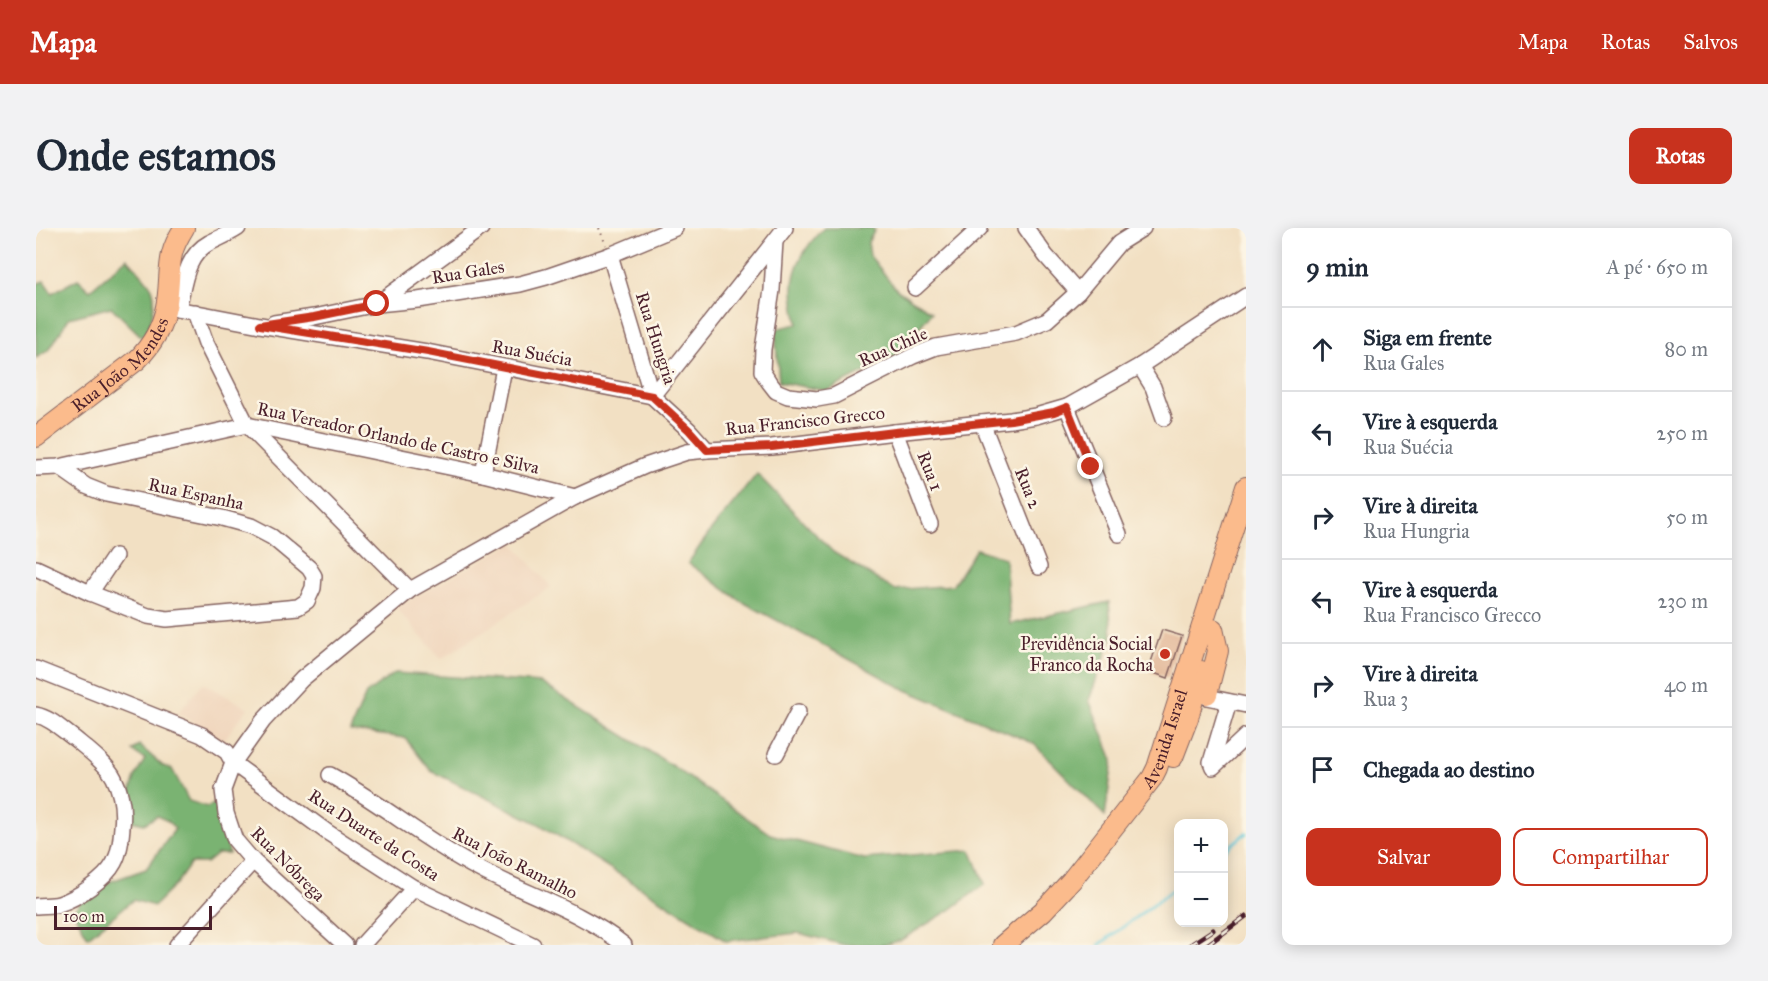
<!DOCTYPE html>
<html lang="pt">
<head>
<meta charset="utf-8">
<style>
	:root { --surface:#fff; --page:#f2f2f3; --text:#1f2937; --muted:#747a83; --line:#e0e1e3; --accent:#c8321e }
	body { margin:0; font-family:"IM FELL Great Primer",serif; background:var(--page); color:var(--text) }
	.controls { position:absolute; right:18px; bottom:18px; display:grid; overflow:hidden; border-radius:12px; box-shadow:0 3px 15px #0003 }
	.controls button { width:54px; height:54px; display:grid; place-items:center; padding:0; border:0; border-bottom:2px solid var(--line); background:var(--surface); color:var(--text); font:30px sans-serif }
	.scale { position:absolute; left:18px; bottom:15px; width:158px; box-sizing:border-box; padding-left:6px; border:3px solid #4a1f2b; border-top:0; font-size:16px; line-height:21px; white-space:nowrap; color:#4a1f2b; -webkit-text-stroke:4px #fcf5e5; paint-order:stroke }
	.stop { position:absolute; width:18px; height:18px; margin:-14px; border:4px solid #c8321e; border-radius:50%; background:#fff }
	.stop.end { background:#c8321e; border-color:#fff; box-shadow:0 2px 6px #0008 }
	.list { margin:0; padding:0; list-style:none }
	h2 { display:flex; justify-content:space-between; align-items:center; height:78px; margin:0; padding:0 24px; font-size:26px }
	h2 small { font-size:20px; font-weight:400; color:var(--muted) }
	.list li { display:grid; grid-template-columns:39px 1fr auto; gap:18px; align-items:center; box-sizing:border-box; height:84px; padding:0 24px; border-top:2px solid var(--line) }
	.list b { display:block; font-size:22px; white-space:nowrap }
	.list p { margin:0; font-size:20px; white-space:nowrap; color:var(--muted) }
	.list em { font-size:20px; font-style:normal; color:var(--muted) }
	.actions { display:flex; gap:12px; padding:18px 24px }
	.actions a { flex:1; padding:14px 0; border:2px solid var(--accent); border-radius:12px; text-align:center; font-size:21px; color:var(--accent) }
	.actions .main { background:var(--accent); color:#fff }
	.icon { flex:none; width:33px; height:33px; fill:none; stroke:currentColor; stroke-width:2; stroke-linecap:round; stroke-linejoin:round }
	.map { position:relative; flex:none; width:1210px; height:717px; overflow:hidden; border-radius:12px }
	header { display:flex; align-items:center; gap:36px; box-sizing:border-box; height:84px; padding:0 30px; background:var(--accent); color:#fff }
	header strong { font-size:28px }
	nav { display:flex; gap:33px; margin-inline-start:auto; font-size:21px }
	.intro { display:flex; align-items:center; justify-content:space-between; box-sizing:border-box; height:144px; padding:0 36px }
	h1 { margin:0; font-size:42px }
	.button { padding:15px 27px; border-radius:12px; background:var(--accent); color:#fff; font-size:21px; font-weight:700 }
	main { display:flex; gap:36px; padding:0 36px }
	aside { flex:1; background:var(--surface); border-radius:12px; box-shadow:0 3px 15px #0003 }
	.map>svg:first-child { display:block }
	.built { fill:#f0d5bc }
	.forest { fill:#7ab372; stroke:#62694e; stroke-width:1.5 }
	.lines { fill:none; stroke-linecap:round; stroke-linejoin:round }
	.stream { stroke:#5fc8db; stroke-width:3 }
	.building { fill:#e0b190 }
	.minor-casing { stroke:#856360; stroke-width:18 }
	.major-casing { stroke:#856360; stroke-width:22 }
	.path { stroke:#856360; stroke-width:2; stroke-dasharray:1.5 4.5; stroke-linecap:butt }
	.minor { stroke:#fff; stroke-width:15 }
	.major { stroke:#fbbb8c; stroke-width:20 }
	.rail-casing { stroke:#4a1f2b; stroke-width:5 }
	.rail { stroke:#fcf5e5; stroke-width:3; stroke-dasharray:9; stroke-linecap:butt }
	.route { stroke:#c8321e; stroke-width:8 }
	.poi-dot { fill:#c8321e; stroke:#fcf5e5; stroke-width:2 }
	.labels { text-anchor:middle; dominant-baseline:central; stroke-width:5; stroke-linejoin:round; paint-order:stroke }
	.street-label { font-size:18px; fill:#4a1f2b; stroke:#fcf5e5 }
	.poi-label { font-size:18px; fill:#4a1f2b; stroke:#fcf5e5; text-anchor:end }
</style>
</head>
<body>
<header>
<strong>Mapa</strong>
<nav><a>Mapa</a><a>Rotas</a><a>Salvos</a></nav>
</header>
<div class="intro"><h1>Onde estamos</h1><a class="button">Rotas</a></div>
<main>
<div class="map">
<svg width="1210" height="717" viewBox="0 0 1210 717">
	<rect width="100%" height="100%" fill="#fcf5e5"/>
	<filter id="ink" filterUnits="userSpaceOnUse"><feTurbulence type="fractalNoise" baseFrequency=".0167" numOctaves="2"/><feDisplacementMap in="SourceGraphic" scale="12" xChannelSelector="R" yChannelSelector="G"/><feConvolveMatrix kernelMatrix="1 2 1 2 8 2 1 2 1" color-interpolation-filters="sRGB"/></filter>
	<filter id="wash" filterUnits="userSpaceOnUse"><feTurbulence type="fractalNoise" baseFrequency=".008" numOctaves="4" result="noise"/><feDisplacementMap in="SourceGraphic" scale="24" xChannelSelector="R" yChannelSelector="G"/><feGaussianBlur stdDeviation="1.35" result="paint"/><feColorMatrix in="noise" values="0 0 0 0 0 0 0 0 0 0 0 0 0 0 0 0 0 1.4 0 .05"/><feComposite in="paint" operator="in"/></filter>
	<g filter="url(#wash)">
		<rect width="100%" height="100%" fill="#f2e0c3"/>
		<g class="built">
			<path d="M477 315 515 359 405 431 360 380Z"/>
			<path d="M167 455 212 480 187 513 142 485Z"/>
		</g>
		<g class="forest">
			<path d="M788 0H836L839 2 832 14 834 28 861 62 896 84 872 113 864 127 791 163 743 154 739 101 762 96C760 85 757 73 757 63 756 39 771 16 788 0Z"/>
			<path d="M91 30C97 37 112 52 116 60 121 72 116 100 106 109L75 79 33 90 13 122 0 130V56L8 53 16 65 42 51 54 62Z"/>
			<path d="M721 246 797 324 858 362 917 357 940 321 969 330 974 396 1073 374 1076 408 1053 472 1077 532 1069 588 997 515 870 462 705 373 652 335 676 301Z"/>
			<path d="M359 445 505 455 635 537 734 606 828 631 935 622 949 656 914 682 865 712 848 717H809L762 705 690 713 503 596 395 543 369 510 314 503 330 466Z"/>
			<path d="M103 517 127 538 136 541 153 573 171 579 185 572 193 626H181L170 635H155L140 656 118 678 97 672 52 709 37 683 54 662 70 655 110 641 139 601 132 593 121 588 108 596 96 593 90 578 99 549 109 531 96 523Z"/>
		</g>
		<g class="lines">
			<g class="stream">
				<path d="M1188 623 1210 605"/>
				<path d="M1063 717 1142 658"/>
			</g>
		</g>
		<g id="blocks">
			<path class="building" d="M1126 402 1146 408 1132 450 1112 443Z"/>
		</g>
	</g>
	<g filter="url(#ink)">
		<use href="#blocks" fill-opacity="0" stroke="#856360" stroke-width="1.5"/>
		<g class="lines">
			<g class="minor-casing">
				<g id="minor">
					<path d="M990 0 1010 28 1042 64"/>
					<path d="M739 13 736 62 727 121 726 143 733 154 740 163 752 168 781 171 798 168 877 128 900 119 980 105 1011 92 1042 64 1083 15 1107 0"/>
					<path d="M574 27 616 168 653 202 671 222"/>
					<path d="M879 60 944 0"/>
					<path d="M341 76 445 0"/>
					<path d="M130 79 224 97 391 124 616 168"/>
					<path d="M142 81C148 57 149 28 173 15 183 10 193 6 202 0"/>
					<path d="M159 84 170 115 211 197 374 362"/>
					<path d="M238 95 278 89 341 76 382 72 484 56 510 49 574 27 639 0"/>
					<path d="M1104 138 1117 159 1128 190"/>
					<path d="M616 168 749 0"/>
					<path d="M1031 179 1083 306"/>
					<path d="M946 195 1003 339"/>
					<path d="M859 204 894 296"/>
					<path d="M0 240 23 239 211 197 447 246 539 269"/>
					<path d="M447 246 468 140"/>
					<path d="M0 340 54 365 112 388 131 391 262 379 271 373 277 360 278 348 273 340 236 309 215 298 186 290 70 266 50 258 23 239"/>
					<path d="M54 365 79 328"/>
					<path d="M0 441 166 507 191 524 197 535 291 604 378 660 497 717"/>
					<path d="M1171 469 1210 477"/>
					<path d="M1193 474 1175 534 1177 539 1210 508"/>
					<path d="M0 487C15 490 26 502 39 511 51 521 71 536 78 550 86 566 88 582 86 599 85 611 84 624 78 635 69 652 41 670 23 676 16 678 7 677 0 678"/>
					<path d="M740 526 762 484"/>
					<path d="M294 547C345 575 390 613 441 640 489 666 546 683 588 717"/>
					<path d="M141 717 217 633"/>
					<path d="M309 717 217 633 199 612 190 585 187 562 197 535 227 493 266 451 374 362 539 269 609 238 651 224 671 222 736 219 859 204 975 192 1000 188 1031 179 1104 138 1210 68"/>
					<path d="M326 717 378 660"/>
				</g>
			</g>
			<g class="major-casing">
				<g id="major">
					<path id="s1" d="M0 209 101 132C116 117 126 100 130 79 134 61 132 43 136 26 138 17 143 8 148 0"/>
					<path d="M1171 466 1182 423 1177 401"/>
					<path d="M1137 529 1152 490 1165 443"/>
					<path id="s2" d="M967 717 1007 683 1035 653 1116 550 1121 540 1210 259"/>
				</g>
			</g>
			<path class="path" d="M563 0 570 17"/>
			<use href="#minor" class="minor"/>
			<use href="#major" class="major"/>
			<g class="rail-casing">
				<g id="rail">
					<path d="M1154 717 1177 702"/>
					<path d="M1171 717 1210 688"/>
				</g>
			</g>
			<use href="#rail" class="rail"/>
		</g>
	</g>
	<g class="lines" filter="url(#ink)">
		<path class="route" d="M341 76 278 89 224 97 392 124 616 168 653 202 671 222 736 219 859 204 975 192 1018 184 1031 179 1055 239"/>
	</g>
	<circle class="poi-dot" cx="1129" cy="426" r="6"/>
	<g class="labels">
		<g class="street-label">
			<text transform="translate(432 44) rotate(-9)">Rua Gales</text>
			<text transform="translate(620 110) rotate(72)">Rua Hungria</text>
			<text transform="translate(857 119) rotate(-24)">Rua Chile</text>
			<text transform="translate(496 125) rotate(10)">Rua Suécia</text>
			<text stroke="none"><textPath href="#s1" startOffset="112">Rua João Mendes</textPath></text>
			<text transform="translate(769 193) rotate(-6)">Rua Francisco Grecco</text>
			<text transform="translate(362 210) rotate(12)">Rua Vereador Orlando de Castro e Silva</text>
			<text transform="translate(894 243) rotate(69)">Rua 1</text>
			<text transform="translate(992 260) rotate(68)">Rua 2</text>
			<text transform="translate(160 266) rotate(12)">Rua Espanha</text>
			<text stroke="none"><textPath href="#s2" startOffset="266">Avenida Israel</textPath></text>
			<text transform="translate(338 607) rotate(33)">Rua Duarte da Costa</text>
			<text transform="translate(479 635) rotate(27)">Rua João Ramalho</text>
			<text transform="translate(252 636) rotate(45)">Rua Nóbrega</text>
		</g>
		<g class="poi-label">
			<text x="1117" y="416">Previdência Social<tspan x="1117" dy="21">Franco da Rocha</tspan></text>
		</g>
	</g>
</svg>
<div class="controls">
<button>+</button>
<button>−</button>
</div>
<div class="scale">100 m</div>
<div class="stop" style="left:341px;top:76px"></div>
<div class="stop end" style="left:1055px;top:239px"></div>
</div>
<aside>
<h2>9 min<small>A pé · 650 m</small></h2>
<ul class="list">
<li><svg class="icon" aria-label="ahead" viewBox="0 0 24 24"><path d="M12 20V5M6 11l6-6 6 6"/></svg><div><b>Siga em frente</b><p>Rua Gales</p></div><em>80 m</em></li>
<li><svg class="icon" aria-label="left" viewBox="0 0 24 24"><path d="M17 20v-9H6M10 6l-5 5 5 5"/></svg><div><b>Vire à esquerda</b><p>Rua Suécia</p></div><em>250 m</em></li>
<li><svg class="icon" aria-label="right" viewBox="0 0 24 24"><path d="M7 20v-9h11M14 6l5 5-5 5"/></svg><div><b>Vire à direita</b><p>Rua Hungria</p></div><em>50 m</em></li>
<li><svg class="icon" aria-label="left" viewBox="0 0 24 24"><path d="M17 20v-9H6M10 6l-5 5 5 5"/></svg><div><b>Vire à esquerda</b><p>Rua Francisco Grecco</p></div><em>230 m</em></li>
<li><svg class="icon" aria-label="right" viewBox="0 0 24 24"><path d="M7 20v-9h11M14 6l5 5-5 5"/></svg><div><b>Vire à direita</b><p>Rua 3</p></div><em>40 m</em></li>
<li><svg class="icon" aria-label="arrive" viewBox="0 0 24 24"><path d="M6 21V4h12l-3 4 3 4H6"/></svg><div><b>Chegada ao destino</b></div></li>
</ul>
<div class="actions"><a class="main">Salvar</a><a>Compartilhar</a></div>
</aside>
</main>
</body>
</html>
